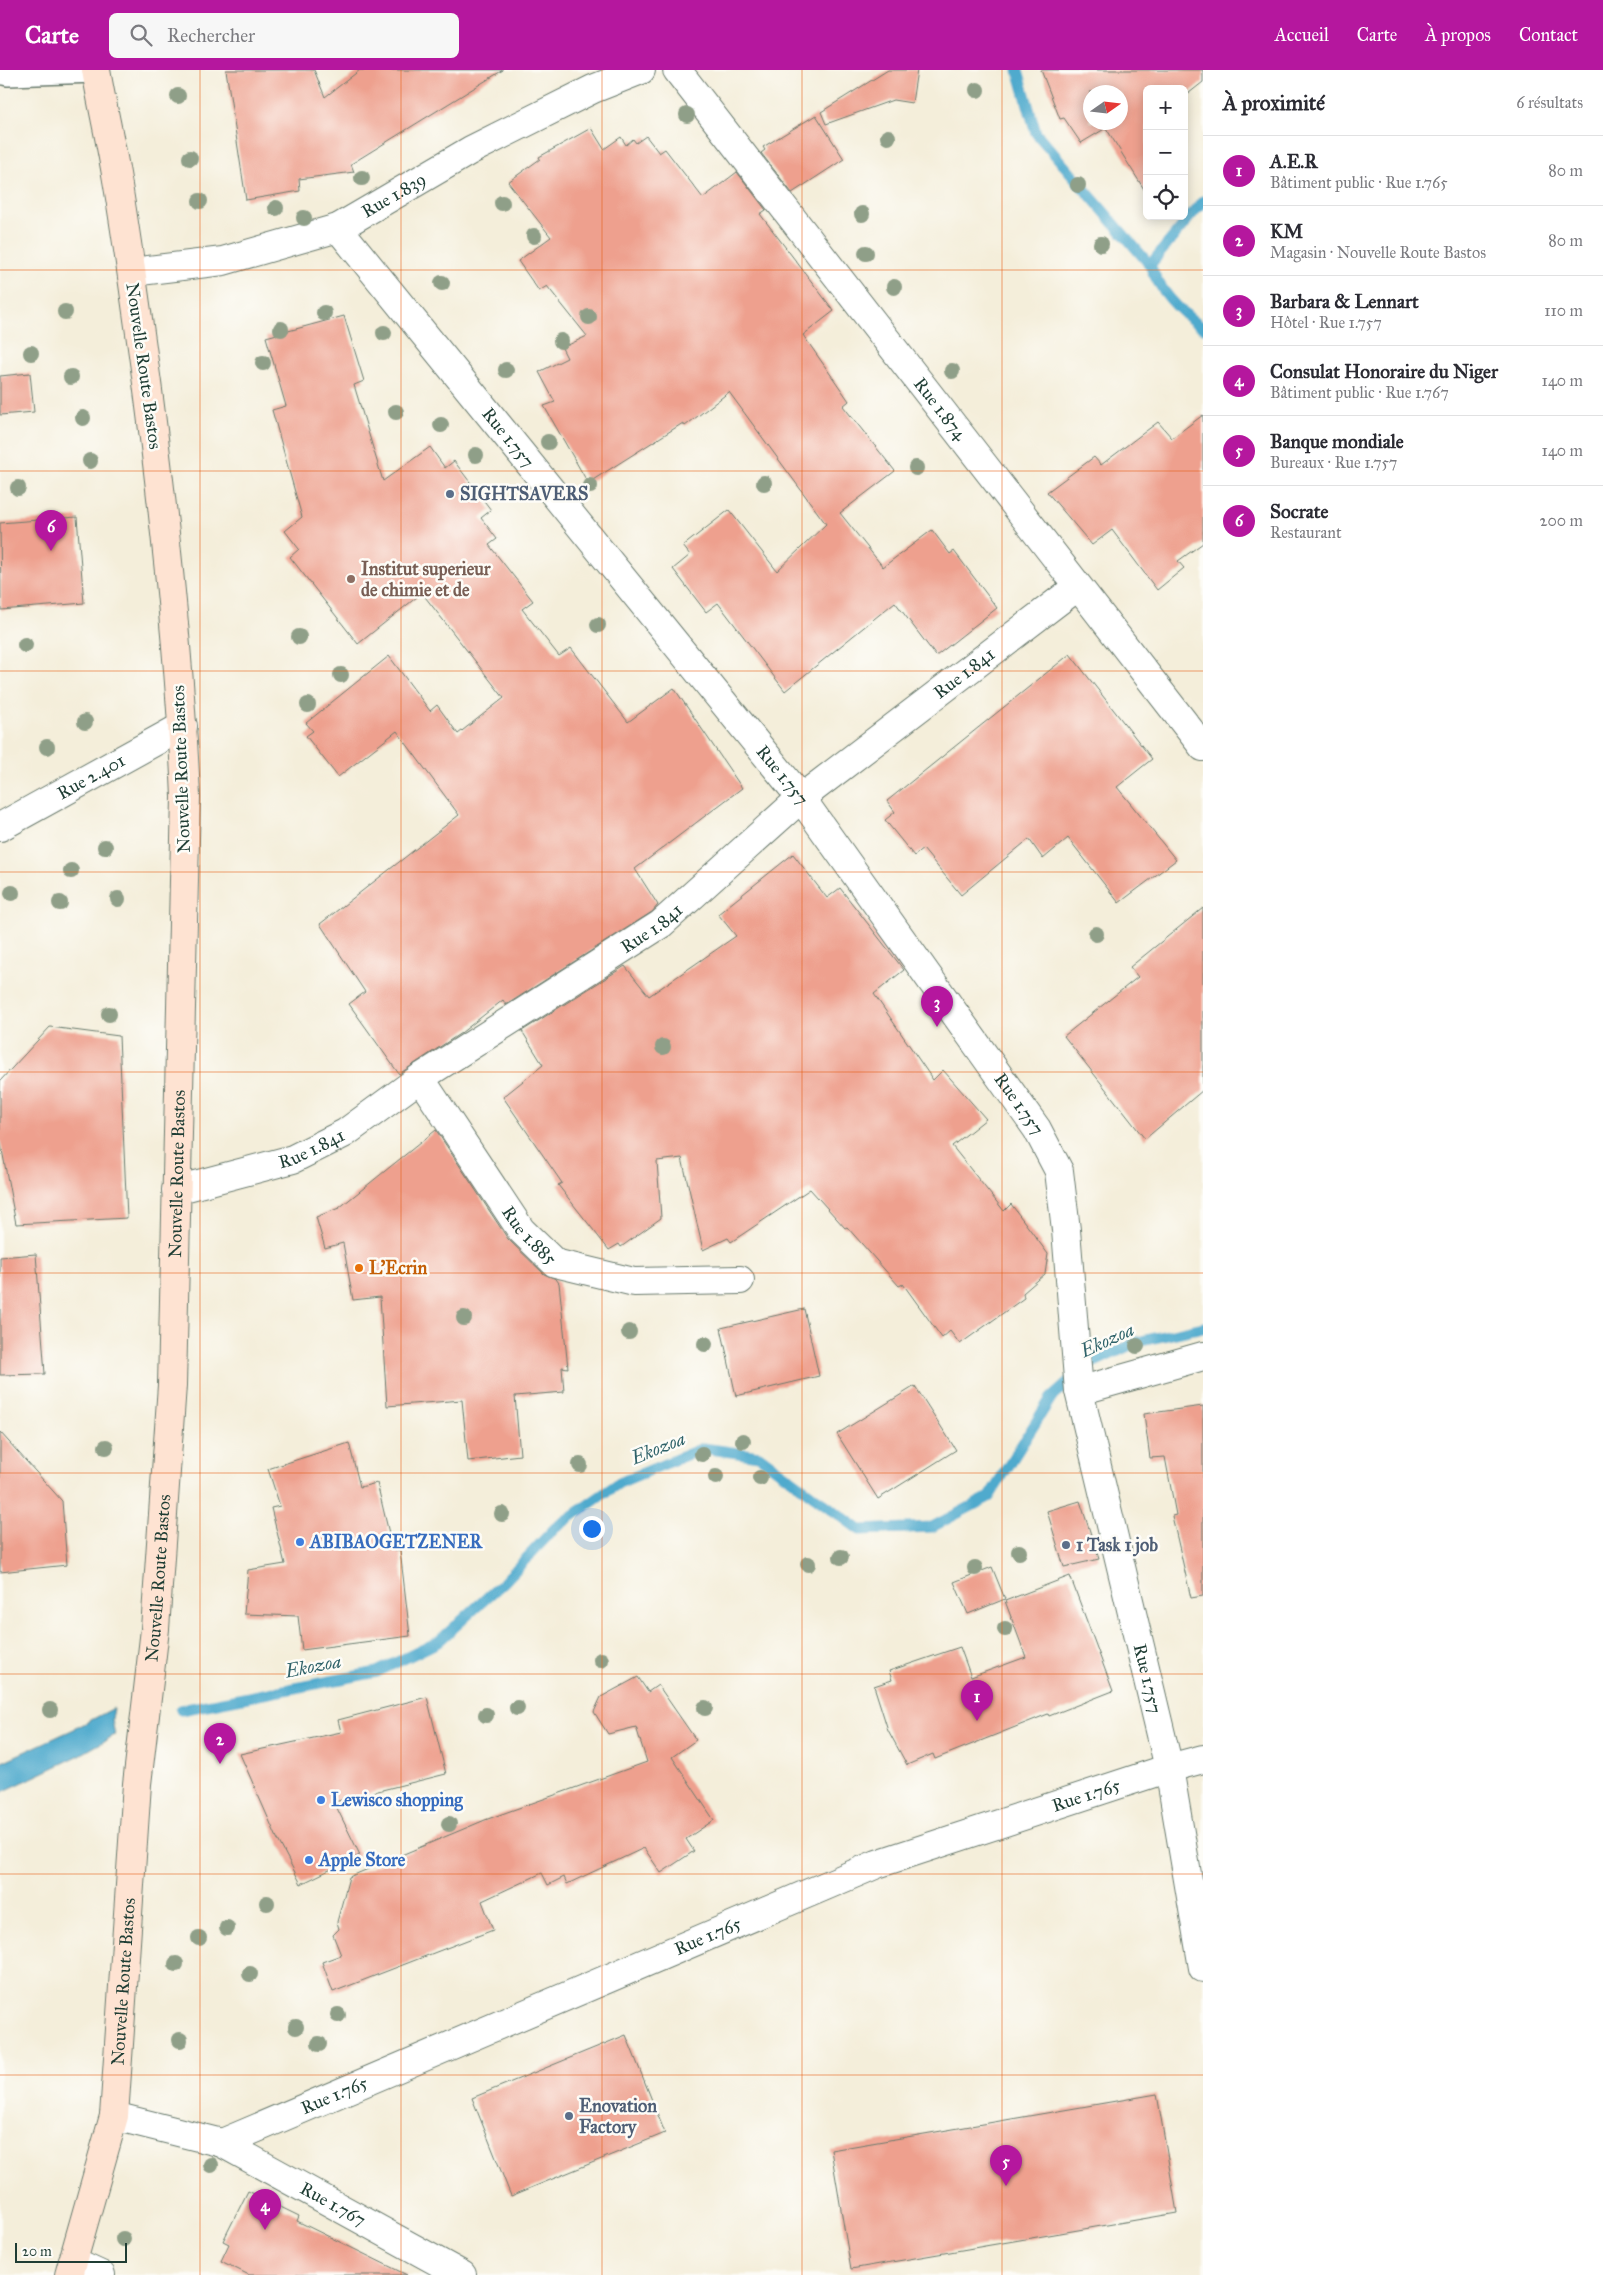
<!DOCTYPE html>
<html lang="fr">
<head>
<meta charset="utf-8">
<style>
	:root { --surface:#fff; --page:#f7f7f7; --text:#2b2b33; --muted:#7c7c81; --line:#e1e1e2; --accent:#b5179e }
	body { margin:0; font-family:"IM FELL Great Primer",serif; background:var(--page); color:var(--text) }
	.controls { position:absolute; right:15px; top:15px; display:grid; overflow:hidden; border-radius:8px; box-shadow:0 2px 12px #0003 }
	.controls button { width:45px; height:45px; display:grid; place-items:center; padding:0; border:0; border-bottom:1px solid var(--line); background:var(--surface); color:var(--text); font:25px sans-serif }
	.compass { position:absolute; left:1083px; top:15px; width:45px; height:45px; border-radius:50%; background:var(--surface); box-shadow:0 2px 12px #0003; rotate:76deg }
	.scale { position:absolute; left:15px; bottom:12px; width:112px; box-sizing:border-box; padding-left:5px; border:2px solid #1f3d34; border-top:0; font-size:14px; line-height:18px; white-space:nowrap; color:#1f3d34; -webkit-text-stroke:4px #fdfcf7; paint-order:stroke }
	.you { position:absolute; left:591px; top:1458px; width:18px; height:18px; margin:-12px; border:4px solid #fff; border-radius:50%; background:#1a73e8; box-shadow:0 0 0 8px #1a73e833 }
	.badge { display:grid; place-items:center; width:32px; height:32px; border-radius:50%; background:var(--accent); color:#fff; font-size:16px; font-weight:700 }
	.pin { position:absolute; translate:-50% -41px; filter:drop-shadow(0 1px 2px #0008) }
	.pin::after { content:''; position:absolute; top:26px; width:18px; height:15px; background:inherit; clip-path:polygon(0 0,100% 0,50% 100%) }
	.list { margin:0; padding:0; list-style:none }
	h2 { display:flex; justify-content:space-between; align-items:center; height:65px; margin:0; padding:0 20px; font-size:21px }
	h2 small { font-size:16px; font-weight:400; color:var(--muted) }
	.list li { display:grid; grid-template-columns:32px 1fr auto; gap:15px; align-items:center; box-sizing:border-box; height:70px; padding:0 20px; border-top:1px solid var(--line) }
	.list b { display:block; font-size:19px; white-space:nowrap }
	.list p { margin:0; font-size:16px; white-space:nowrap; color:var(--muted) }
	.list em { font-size:16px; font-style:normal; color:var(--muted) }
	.icon { flex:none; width:28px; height:28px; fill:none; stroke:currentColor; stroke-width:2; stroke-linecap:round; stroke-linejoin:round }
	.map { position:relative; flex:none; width:1203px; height:2205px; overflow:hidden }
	header { display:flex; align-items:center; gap:30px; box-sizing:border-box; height:70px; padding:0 25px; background:var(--accent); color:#fff }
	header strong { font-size:24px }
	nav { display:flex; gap:28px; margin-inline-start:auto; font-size:18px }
	.search { width:350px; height:45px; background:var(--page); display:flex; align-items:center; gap:12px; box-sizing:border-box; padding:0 18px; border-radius:8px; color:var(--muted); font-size:19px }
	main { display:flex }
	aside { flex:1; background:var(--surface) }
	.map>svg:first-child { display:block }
	.water { fill:#4faacd; stroke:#377480 }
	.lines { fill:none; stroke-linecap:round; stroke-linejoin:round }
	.stream { stroke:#4faacd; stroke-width:11 }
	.building { fill:#eea08e; fill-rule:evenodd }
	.lane-casing { stroke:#6a7b6e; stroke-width:24 }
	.street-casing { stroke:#6a7b6e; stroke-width:30 }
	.secondary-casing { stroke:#6a7b6e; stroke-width:30 }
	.lane { stroke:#fff; stroke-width:21 }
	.street { stroke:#fff; stroke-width:28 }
	.secondary { stroke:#fee3d2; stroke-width:28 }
	.tree { fill:#8f9f88 }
	.grid { fill:none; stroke:#e8590c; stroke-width:1; stroke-opacity:0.55 }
	.service-dot { fill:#5c6f8a; stroke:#fdfcf7; stroke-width:2 }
	.education-dot { fill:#8d6e63; stroke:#fdfcf7; stroke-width:2 }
	.food-dot { fill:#e8710a; stroke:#fdfcf7; stroke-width:2 }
	.shop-dot { fill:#3f7fe0; stroke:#fdfcf7; stroke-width:2 }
	.labels { text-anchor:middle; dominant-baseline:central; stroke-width:5; stroke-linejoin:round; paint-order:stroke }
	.street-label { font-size:18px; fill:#1f3d34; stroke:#fdfcf7 }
	.service-label { font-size:18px; font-weight:bold; fill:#4e5e75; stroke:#fdfcf7; text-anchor:start }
	.education-label { font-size:18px; font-weight:bold; fill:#785e54; stroke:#fdfcf7; text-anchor:start }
	.food-label { font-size:18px; font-weight:bold; fill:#c56008; stroke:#fdfcf7; text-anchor:start }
	.shop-label { font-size:18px; font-weight:bold; fill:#366cbe; stroke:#fdfcf7; text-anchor:start }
	.water-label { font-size:19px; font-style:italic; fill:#30636a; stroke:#fdfcf7 }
</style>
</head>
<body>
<header>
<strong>Carte</strong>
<div class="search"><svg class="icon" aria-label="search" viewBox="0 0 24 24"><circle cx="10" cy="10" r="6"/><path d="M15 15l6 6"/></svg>Rechercher</div>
<nav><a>Accueil</a><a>Carte</a><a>À propos</a><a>Contact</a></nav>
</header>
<main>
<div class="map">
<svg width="1203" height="2205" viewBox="0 0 1203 2205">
	<rect width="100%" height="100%" fill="#fdfcf7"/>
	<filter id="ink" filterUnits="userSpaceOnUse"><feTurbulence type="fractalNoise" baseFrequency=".02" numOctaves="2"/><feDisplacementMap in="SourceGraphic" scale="10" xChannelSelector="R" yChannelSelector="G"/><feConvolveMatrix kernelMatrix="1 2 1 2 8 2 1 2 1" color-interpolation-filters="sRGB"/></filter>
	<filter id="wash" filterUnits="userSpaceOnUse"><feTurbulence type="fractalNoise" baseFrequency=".0096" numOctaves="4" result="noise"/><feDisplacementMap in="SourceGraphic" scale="20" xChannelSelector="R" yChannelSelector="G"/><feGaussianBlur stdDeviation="1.12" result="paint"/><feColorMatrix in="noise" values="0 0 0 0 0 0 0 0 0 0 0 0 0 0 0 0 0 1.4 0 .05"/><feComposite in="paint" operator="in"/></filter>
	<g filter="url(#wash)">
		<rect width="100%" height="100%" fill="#f4eeda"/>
		<path class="water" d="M114 1638 112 1650 115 1665 80 1685 0 1723V1693L74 1659Z"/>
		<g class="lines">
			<g class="stream">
				<path d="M1018 0 1036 63 1150 195C1160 222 1180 242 1203 258"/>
				<path d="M1150 195 1203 131"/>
				<path d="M181 1640 377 1602 438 1572 504 1512 555 1458 619 1413 703 1378 759 1386 860 1460 932 1457 989 1427 1051 1328 1088 1295 1137 1272 1203 1257"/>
			</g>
		</g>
		<g id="blocks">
			<g class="building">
				<path d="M226 0H314L325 27 360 0H503L351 94 354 102 299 109 300 121 246 130Z"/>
				<path d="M888 0H917L912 33 893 30 826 54 821 42Z"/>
				<path d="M1041 0H1203V12L1184 27V19H1147V124L1106 58 1081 73 1064 48 1060 49ZM1090 22H1120V52H1090Z"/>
				<path d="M816 45 844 89 792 123 761 83 765 80 763 77Z"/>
				<path d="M591 58 604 79 621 67 626 75 633 69 636 73 646 66 659 83 665 79 703 128 737 102 766 140 760 144 834 241 803 265 849 331 843 336 895 401 840 443 883 497 932 460 950 484 954 481 997 538 936 586 895 532 785 621 718 533 706 542 673 499 690 485 683 476 729 440 777 501 826 454 729 322 685 356 683 353 588 413 544 336 555 332 539 302 567 288 562 278 587 266 547 216 539 221 518 191 551 167 508 112 540 89 539 87Z"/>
				<path d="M344 246 364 311 354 315 383 411 430 377 445 398 454 391 491 440 481 448 497 469 489 475 533 531 522 539 559 586 571 578 628 652 674 618 742 718 635 799 658 835 652 842 506 935 503 930 461 963 399 1004 349 934 365 922 320 854 459 745 397 661 338 707 306 666 313 661 306 653 389 586 430 641 437 635 458 664 504 628 422 523 358 574 290 487 299 479 285 461 302 447 272 340 286 336 266 267Z"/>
				<path d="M30 303 34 342 0 345V306Z"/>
				<path d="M1203 345V473L1178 491 1184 498 1157 520 1112 460 1092 475 1047 422 1094 387 1101 395 1158 352 1172 368Z"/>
				<path d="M77 447 84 533 1 540 0 453Z"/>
				<path d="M1070 584 1152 689 1117 717 1176 790 1119 833 1068 768 1043 789 1029 769 961 825 923 779 914 786 885 750 895 742 887 731Z"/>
				<path d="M793 784 827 828 840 818 904 900 874 924 933 1010 943 1000 986 1049 952 1076 1004 1141 1011 1134 1048 1184 1045 1204 1023 1223 1024 1228 960 1274 950 1261 942 1268 903 1214 899 1216 847 1157 845 1158 810 1119 731 1172 728 1168 703 1180 682 1088 657 1091 661 1148 621 1177 619 1174 609 1180 558 1115 562 1113 503 1027 543 995 522 961 625 896 649 926 736 866 718 844Z"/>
				<path d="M1203 838V1020L1145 1069 1064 966 1138 907 1130 897Z"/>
				<path d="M50 957 119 966 127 1148 16 1154 0 1069V1011Z"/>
				<path d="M436 1060 508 1169 544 1204 556 1209 559 1213 568 1298 562 1297 564 1322 515 1326 520 1385 468 1391 462 1330 387 1336 380 1227 353 1230 343 1173 325 1178 316 1147 339 1138Z"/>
				<path d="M36 1184 45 1304 0 1305V1187Z"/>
				<path d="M804 1239 819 1306 736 1326 721 1258Z"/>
				<path d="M915 1316 956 1380 878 1429 837 1364Z"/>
				<path d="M1203 1336V1526L1191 1528 1172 1446 1176 1445 1165 1387 1150 1388 1144 1344Z"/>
				<path d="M0 1362 62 1431 67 1495 0 1502Z"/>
				<path d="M349 1373 360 1417 377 1413 393 1480H400L410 1566 302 1580 298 1546 244 1544 248 1500 285 1494 271 1438 280 1436 268 1399Z"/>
				<path d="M1080 1431 1099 1489 1064 1497 1047 1441Z"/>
				<path d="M992 1497 1005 1529 968 1544 954 1512Z"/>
				<path d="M1070 1506 1113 1621 1049 1646 1048 1644 935 1689 933 1684 907 1695 888 1660 874 1616 892 1610 889 1601 960 1577 971 1607 1026 1587 1005 1531Z"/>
				<path d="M638 1607 648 1622 658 1615 696 1670 672 1687 714 1750 686 1769 694 1781 661 1803 644 1778 567 1814 564 1807 548 1815 542 1803 482 1831 493 1860 333 1922 322 1892 341 1885 333 1865 339 1859 337 1852 349 1807 485 1750 647 1692 636 1657 608 1664 594 1642 601 1627Z"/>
				<path d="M427 1627 446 1704 334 1732 360 1785 301 1814 277 1768 240 1684 341 1662 338 1650Z"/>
				<path d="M626 1965 665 2063 511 2126 472 2028Z"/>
				<path d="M1157 2024 1177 2143 851 2199 831 2080Z"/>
				<path d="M248 2121 299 2146 297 2151 407 2205H249L221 2191 229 2174 223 2171Z"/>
			</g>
		</g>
	</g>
	<g filter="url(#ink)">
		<use href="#blocks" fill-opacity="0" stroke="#6a7b6e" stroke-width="1"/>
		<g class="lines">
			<g class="lane-casing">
				<path id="lane" d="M0 3 8 5 96 2"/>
			</g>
			<g class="street-casing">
				<g id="street">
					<path id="s1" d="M677 0 1203 677"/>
					<path id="s2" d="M338 158 801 728 1037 1059 1059 1101 1066 1160 1079 1321 1169 1698 1203 1898"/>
					<path id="s3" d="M132 202 223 191 338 158 471 80 593 19 641 0"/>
					<path id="s4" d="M0 757 183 656"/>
					<path id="s5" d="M420 1008 521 1160 555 1193 634 1212 740 1210"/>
					<path id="s6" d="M176 1120 293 1089 345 1063 420 1008 661 854 801 728 1077 517"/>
					<path d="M1079 1321 1203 1286"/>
					<path id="s7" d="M114 2046 222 2073 462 2205"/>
					<path id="s8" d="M222 2073 877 1794 1169 1698 1203 1689"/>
					<path d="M73 2192 101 2205"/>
				</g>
			</g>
			<g class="secondary-casing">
				<g id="secondary">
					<path id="s9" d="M69 2205 114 2046 137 1714 155 1559 172 1315 186 727C180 589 165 451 147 313 137 243 128 173 116 104 110 69 102 35 96 0"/>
				</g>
			</g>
			<use href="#lane" class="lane"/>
			<use href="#street" class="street"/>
			<use href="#secondary" class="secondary"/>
		</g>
		<g class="tree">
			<circle cx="977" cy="20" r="8"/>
			<circle cx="178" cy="26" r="8"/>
			<circle cx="687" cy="45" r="8"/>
			<circle cx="888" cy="67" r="8"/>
			<circle cx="190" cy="88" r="8"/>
			<circle cx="362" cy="108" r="8"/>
			<circle cx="1078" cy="115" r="8"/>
			<circle cx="200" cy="131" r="8"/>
			<circle cx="502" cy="133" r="8"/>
			<circle cx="276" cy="138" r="8"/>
			<circle cx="862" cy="144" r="8"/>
			<circle cx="304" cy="148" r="8"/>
			<circle cx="534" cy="166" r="8"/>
			<circle cx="1101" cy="174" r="8"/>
			<circle cx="866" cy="183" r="8"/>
			<circle cx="442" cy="213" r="8"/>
			<circle cx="894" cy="217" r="8"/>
			<circle cx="65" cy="242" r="8"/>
			<circle cx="324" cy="243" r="8"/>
			<circle cx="589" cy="247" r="8"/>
			<circle cx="281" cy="259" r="8"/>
			<circle cx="384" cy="263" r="8"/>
			<circle cx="561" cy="271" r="8"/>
			<circle cx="31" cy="283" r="8"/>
			<circle cx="263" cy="293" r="8"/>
			<circle cx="506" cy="300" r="8"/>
			<circle cx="952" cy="301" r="8"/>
			<circle cx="71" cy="307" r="8"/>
			<circle cx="396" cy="342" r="8"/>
			<circle cx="83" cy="348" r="8"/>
			<circle cx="441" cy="355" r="8"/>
			<circle cx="548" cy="372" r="8"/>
			<circle cx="476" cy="385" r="8"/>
			<circle cx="90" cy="391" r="8"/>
			<circle cx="916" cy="398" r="8"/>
			<circle cx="764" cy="413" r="8"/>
			<circle cx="590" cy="416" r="8"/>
			<circle cx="18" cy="418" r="8"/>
			<circle cx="598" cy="555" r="8"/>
			<circle cx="299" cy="567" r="8"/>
			<circle cx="25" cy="575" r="8"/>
			<circle cx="341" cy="605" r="8"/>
			<circle cx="308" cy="635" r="8"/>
			<circle cx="85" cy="652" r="8"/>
			<circle cx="47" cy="677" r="8"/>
			<circle cx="105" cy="777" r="8"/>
			<circle cx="71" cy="801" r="8"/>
			<circle cx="12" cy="823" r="8"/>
			<circle cx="118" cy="829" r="8"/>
			<circle cx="60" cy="833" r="8"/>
			<circle cx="1096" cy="864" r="8"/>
			<circle cx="109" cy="944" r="8"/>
			<circle cx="663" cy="977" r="8"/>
			<circle cx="464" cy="1248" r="8"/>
			<circle cx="629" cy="1262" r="8"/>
			<circle cx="705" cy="1274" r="8"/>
			<circle cx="1137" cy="1276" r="8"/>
			<circle cx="743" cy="1371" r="8"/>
			<circle cx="106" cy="1377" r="8"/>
			<circle cx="702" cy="1384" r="8"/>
			<circle cx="580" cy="1395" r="8"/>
			<circle cx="716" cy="1407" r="8"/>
			<circle cx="760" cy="1408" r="8"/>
			<circle cx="502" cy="1444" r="8"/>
			<circle cx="1019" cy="1482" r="8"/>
			<circle cx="841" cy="1487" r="8"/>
			<circle cx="808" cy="1494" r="8"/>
			<circle cx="975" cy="1498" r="8"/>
			<circle cx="1005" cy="1559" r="8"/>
			<circle cx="601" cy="1590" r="8"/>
			<circle cx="517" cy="1638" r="8"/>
			<circle cx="705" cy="1638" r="8"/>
			<circle cx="50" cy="1640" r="8"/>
			<circle cx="486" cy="1645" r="8"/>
			<circle cx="449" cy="1754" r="8"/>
			<circle cx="267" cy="1833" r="8"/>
			<circle cx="227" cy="1858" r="8"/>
			<circle cx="199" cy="1868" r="8"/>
			<circle cx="176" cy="1894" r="8"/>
			<circle cx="250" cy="1904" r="8"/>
			<circle cx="338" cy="1945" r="8"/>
			<circle cx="296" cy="1957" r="8"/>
			<circle cx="180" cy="1970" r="8"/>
			<circle cx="319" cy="1974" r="8"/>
			<circle cx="211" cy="2095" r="8"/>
			<circle cx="123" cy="2169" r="8"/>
		</g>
	</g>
	<path class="grid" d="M200 0V2205M401 0V2205M602 0V2205M802 0V2205M1002 0V2205M0 200H1203M0 401H1203M0 601H1203M0 802H1203M0 1002H1203M0 1203H1203M0 1403H1203M0 1604H1203M0 1804H1203M0 2005H1203"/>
	<g class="service-dot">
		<circle cx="450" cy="424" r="5"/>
		<circle cx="1066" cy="1475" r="5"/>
		<circle cx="569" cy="2046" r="5"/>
	</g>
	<circle class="education-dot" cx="351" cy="509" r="5"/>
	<circle class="food-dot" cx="359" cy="1198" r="5"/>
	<g class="shop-dot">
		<circle cx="300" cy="1472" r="5"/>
		<circle cx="321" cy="1730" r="5"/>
		<circle cx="309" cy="1790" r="5"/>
	</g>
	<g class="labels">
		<g class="street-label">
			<text stroke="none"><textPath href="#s3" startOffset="276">Rue 1.839</textPath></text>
			<text transform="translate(144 296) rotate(82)">Nouvelle Route Bastos</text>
			<text stroke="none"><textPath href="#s1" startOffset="429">Rue 1.874</textPath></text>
			<text stroke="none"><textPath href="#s2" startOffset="270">Rue 1.757</textPath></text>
			<text stroke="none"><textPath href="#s6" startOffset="952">Rue 1.841</textPath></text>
			<text transform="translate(181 699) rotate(-92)">Nouvelle Route Bastos</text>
			<text stroke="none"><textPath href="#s2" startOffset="705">Rue 1.757</textPath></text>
			<text stroke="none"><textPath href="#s4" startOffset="104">Rue 2.401</textPath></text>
			<text stroke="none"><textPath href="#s6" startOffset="548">Rue 1.841</textPath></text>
			<text stroke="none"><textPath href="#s2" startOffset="1110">Rue 1.757</textPath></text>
			<text stroke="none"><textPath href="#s6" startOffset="142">Rue 1.841</textPath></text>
			<text stroke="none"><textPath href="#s9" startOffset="1110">Nouvelle Route Bastos</textPath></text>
			<text stroke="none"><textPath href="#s5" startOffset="192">Rue 1.885</textPath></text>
			<text stroke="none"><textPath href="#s9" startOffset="705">Nouvelle Route Bastos</textPath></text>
			<text stroke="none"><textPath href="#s2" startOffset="1705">Rue 1.757</textPath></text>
			<text stroke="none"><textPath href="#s8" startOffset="932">Rue 1.765</textPath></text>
			<text stroke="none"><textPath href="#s8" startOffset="528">Rue 1.765</textPath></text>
			<text stroke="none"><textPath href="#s9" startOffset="300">Nouvelle Route Bastos</textPath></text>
			<text stroke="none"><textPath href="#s8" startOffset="122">Rue 1.765</textPath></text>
			<text stroke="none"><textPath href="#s7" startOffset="238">Rue 1.767</textPath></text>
		</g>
		<g class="service-label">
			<text x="460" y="424">SIGHTSAVERS</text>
			<text x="1076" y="1475">1 Task 1 job</text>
			<text x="579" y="2036">Enovation<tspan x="579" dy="21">Factory</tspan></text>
		</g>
		<g class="education-label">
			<text x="361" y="499">Institut superieur<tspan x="361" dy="21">de chimie et de</tspan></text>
		</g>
		<g class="food-label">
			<text x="369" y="1198">L’Ecrin</text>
		</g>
		<g class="shop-label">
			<text x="310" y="1472">ABIBAOGETZENER</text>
			<text x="331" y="1730">Lewisco shopping</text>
			<text x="319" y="1790">Apple Store</text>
		</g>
		<g class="water-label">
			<text transform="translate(1107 1270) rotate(-25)">Ekozoa</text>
			<text transform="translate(658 1378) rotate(-22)">Ekozoa</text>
			<text transform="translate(313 1596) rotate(-11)">Ekozoa</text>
		</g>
	</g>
</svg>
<div class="controls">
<button>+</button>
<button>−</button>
<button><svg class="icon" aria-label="locate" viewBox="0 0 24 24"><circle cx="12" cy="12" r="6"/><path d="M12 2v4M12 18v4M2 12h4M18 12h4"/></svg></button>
</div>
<svg class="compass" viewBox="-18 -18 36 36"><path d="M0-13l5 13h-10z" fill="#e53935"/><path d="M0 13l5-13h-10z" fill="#7c7c81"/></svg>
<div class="scale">20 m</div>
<div class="you"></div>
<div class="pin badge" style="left:977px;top:1651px">1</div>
<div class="pin badge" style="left:220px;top:1694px">2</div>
<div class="pin badge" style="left:937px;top:957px">3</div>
<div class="pin badge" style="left:265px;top:2160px">4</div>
<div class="pin badge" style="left:1006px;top:2116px">5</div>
<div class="pin badge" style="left:51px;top:481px">6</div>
</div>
<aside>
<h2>À proximité<small>6 résultats</small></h2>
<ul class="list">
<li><span class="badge">1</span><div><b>A.E.R</b><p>Bâtiment public · Rue 1.765</p></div><em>80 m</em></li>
<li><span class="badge">2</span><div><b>KM</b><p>Magasin · Nouvelle Route Bastos</p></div><em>80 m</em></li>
<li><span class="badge">3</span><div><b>Barbara &amp; Lennart</b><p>Hôtel · Rue 1.757</p></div><em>110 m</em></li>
<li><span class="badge">4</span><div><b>Consulat Honoraire du Niger</b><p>Bâtiment public · Rue 1.767</p></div><em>140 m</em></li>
<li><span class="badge">5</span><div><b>Banque mondiale</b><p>Bureaux · Rue 1.757</p></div><em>140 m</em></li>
<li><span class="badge">6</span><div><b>Socrate</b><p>Restaurant</p></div><em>200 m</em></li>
</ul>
</aside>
</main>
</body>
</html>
